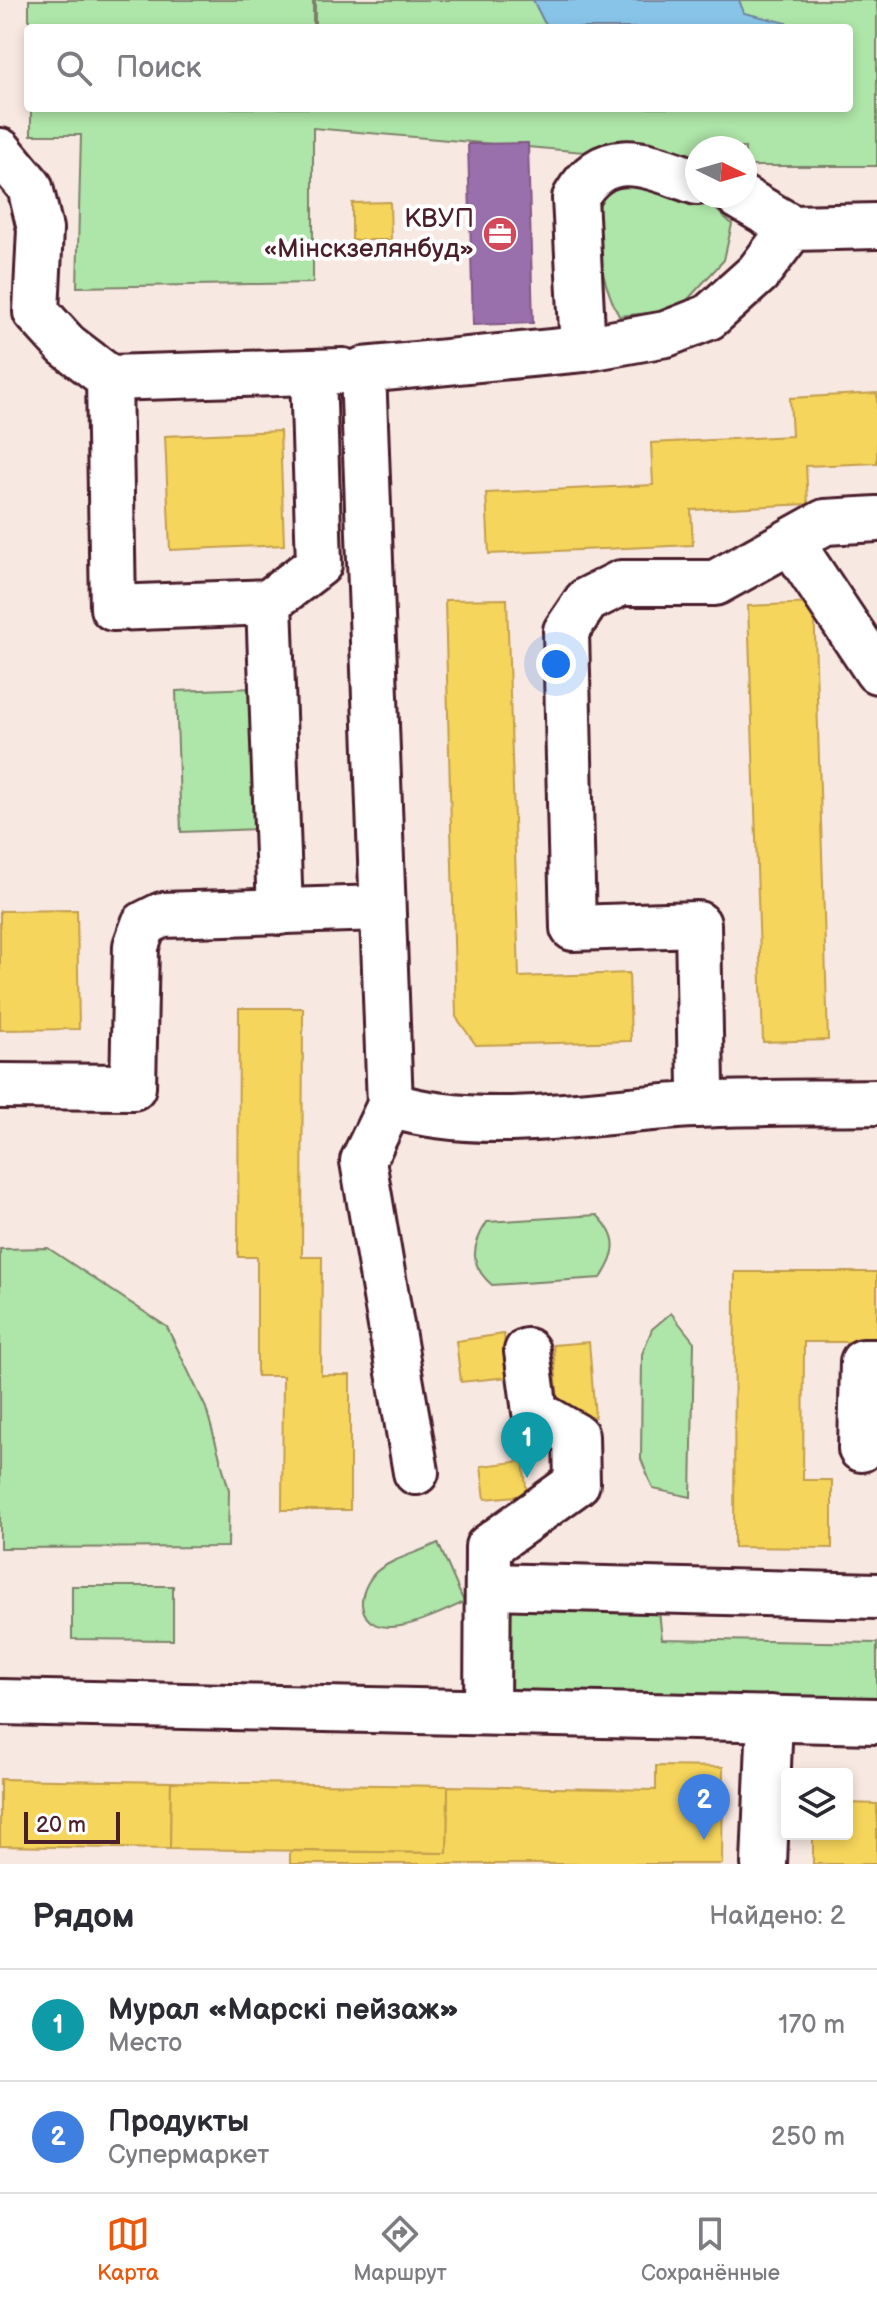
<!DOCTYPE html>
<html lang="ru">
<head>
<meta charset="utf-8">
<style>
	:root { --surface:#fff; --page:#f7f7f7; --text:#2b2b33; --muted:#7c7c81; --line:#e1e1e2; --accent:#ea580c }
	body { margin:0; font-family:"Balsamiq Sans",sans-serif; background:var(--page); color:var(--text) }
	.controls { position:absolute; right:24px; bottom:24px; display:grid; overflow:hidden; border-radius:8px; box-shadow:0 4px 12px #0003 }
	.controls button { width:72px; height:72px; display:grid; place-items:center; padding:0; border:0; border-bottom:2px solid var(--line); background:var(--surface); color:var(--text); font:40px sans-serif }
	.compass { position:absolute; left:685px; top:136px; width:72px; height:72px; border-radius:50%; background:var(--surface); box-shadow:0 4px 12px #0003; rotate:95deg }
	.scale { position:absolute; left:24px; bottom:20px; width:96px; box-sizing:border-box; padding-left:8px; border:4px solid #4a1f2b; border-top:0; font-size:22px; line-height:28px; white-space:nowrap; color:#4a1f2b; -webkit-text-stroke:6px #fff; paint-order:stroke }
	.you { position:absolute; left:556px; top:664px; width:28px; height:28px; margin:-20px; border:6px solid #fff; border-radius:50%; background:#1a73e8; box-shadow:0 0 0 12px #1a73e833 }
	.badge { display:grid; place-items:center; width:52px; height:52px; border-radius:50%; background:var(--accent); color:#fff; font-size:26px; font-weight:700 }
	.pin { position:absolute; translate:-50% -66px; filter:drop-shadow(0 2px 4px #0008) }
	.pin::after { content:''; position:absolute; top:42px; width:28px; height:24px; background:inherit; clip-path:polygon(0 0,100% 0,50% 100%) }
	.list { margin:0; padding:0; list-style:none }
	h2 { display:flex; justify-content:space-between; align-items:center; height:104px; margin:0; padding:0 32px; font-size:34px }
	h2 small { font-size:26px; font-weight:400; color:var(--muted) }
	.list li { display:grid; grid-template-columns:52px 1fr auto; gap:24px; align-items:center; box-sizing:border-box; height:112px; padding:0 32px; border-top:2px solid var(--line) }
	.list b { display:block; font-size:30px; white-space:nowrap }
	.list p { margin:0; font-size:26px; white-space:nowrap; color:var(--muted) }
	.list em { font-size:26px; font-style:normal; color:var(--muted) }
	.icon { flex:none; width:44px; height:44px; fill:none; stroke:currentColor; stroke-width:2; stroke-linecap:round; stroke-linejoin:round }
	.map { position:relative; flex:none; width:877px; height:1864px; overflow:hidden }
	.search { position:absolute; background:var(--surface); box-shadow:0 4px 12px #0003; left:24px; right:24px; top:24px; height:88px; display:flex; align-items:center; gap:20px; box-sizing:border-box; padding:0 28px; border-radius:8px; color:var(--muted); font-size:30px }
	.sheet { height:328px; background:var(--surface) }
	nav { display:flex; justify-content:space-around; align-items:center; box-sizing:border-box; height:112px; border-top:2px solid var(--line); background:var(--surface); font-size:22px; color:var(--muted) }
	nav a { display:grid; justify-items:center; gap:4px }
	nav .on { color:var(--accent) }
	.map>svg:first-child { display:block }
	.green { fill:#aee5a8; stroke:#7c826a; stroke-width:2 }
	.water { fill:#87c4e7; stroke:#6f829c; stroke-width:2 }
	.homes { fill:#f6d55c; stroke:#c29e4d; stroke-width:2 }
	.offices { fill:#9970ab; stroke:#815885; stroke-width:2 }
	.lines { fill:none; stroke-linecap:round; stroke-linejoin:round }
	.minor-casing { stroke:#4a1f2b; stroke-width:50 }
	.minor { stroke:#fff; stroke-width:44 }
	.labels { text-anchor:middle; dominant-baseline:central; stroke-width:8; stroke-linejoin:round; paint-order:stroke }
	.poi-label { font-size:26px; fill:#4a1f2b; stroke:#fff; text-anchor:end }
</style>
</head>
<body>
<div class="map">
<svg width="877" height="1864" viewBox="0 0 877 1864">
	<rect width="100%" height="100%" fill="#f8e8e2"/>
	<filter id="ink" filterUnits="userSpaceOnUse"><feTurbulence type="fractalNoise" baseFrequency=".0125" numOctaves="2"/><feDisplacementMap in="SourceGraphic" scale="16" xChannelSelector="R" yChannelSelector="G"/><feConvolveMatrix kernelMatrix="1 2 1 2 8 2 1 2 1" color-interpolation-filters="sRGB"/></filter>
	<g filter="url(#ink)">
		<g class="green">
			<rect x="29" y="0" width="284" height="28"/>
			<path d="M315 0H877V166H745V148H697V162L313 128V283L77 287 81 135H31V108H849V28H315Z"/>
			<path d="M607 183 701 196 732 224 724 260 678 310 619 316C600 280 588 221 607 183Z"/>
			<path d="M254 688 259 829 181 832 176 691Z"/>
			<path d="M597 1215C619 1237 618 1253 601 1278L492 1285C469 1265 471 1247 487 1222Z"/>
			<path d="M48 1248 167 1327 206 1408 229 1490 228 1547 0 1548V1249Z"/>
			<path d="M671 1313 694 1342 691 1497 653 1489 641 1459 642 1354 652 1329Z"/>
			<path d="M438 1543 464 1602C442 1612 369 1651 362 1605 361 1594 368 1580 376 1572 391 1559 420 1552 438 1543Z"/>
			<path d="M72 1586H173V1640L72 1639Z"/>
			<path d="M502 1609 659 1611 662 1639 877 1643V1709L499 1700Z"/>
		</g>
		<path class="water" d="M533 0H739L744 13 787 23 788 28H551L544 22Z"/>
		<g class="homes">
			<path d="M390 202 391 240H352V203Z"/>
			<path d="M877 393V463L806 466 808 504 691 510 693 545 489 554 486 493 653 485 651 443 792 436 790 398Z"/>
			<path d="M280 431 284 545 170 550 165 436Z"/>
			<path d="M507 599 519 977 629 973 631 1041 476 1045 456 1017 445 600Z"/>
			<path d="M814 603 828 1040 763 1042 748 606Z"/>
			<path d="M77 910 79 1029 0 1030V911Z"/>
			<path d="M239 1008H303L302 1257H322L321 1375H350V1510H282L283 1376H257V1257H238Z"/>
			<path d="M735 1272H877V1342H804L803 1480H832V1548L734 1547Z"/>
			<path d="M504 1334 508 1377 461 1382 456 1341Z"/>
			<path d="M589 1342 595 1417 560 1421 553 1345Z"/>
			<path d="M523 1461 527 1495 485 1499 481 1466Z"/>
			<path d="M656 1766 723 1767 722 1864H290V1851L447 1853 448 1786 656 1790Z"/>
			<path d="M0 1779 171 1782 170 1849 0 1846Z"/>
			<path d="M171 1782 448 1786 447 1853 170 1849Z"/>
			<path d="M847 1803 877 1804V1864H813V1834H847Z"/>
		</g>
		<path class="offices" d="M528 143 533 323 473 325 468 144Z"/>
		<g class="lines">
			<g class="minor-casing">
				<g id="minor">
					<path d="M0 151 30 187 40 229 36 312 66 345 109 378 343 371"/>
					<path d="M738 196 792 228"/>
					<path d="M877 226 792 228 758 273 709 317 666 334 583 349 363 370 390 1105C485 1134 596 1110 694 1105 755 1102 816 1103 877 1102"/>
					<path d="M583 349 575 198C606 143 650 166 697 182"/>
					<path d="M109 378 113 608 269 602 319 564 313 372"/>
					<path d="M791 542 877 671"/>
					<path d="M269 602 280 912"/>
					<path d="M0 1086 133 1087 136 946 144 924 162 915 381 908"/>
					<path d="M390 1105 363 1161 416 1472"/>
					<path d="M696 1105 701 1086 698 924 573 928 566 631 587 600 621 583H715L825 522 877 519"/>
					<path d="M861 1449 863 1362H877"/>
					<path d="M490 1586 877 1596"/>
					<path d="M0 1702 877 1721"/>
					<path d="M487 1712 488 1547 577 1483 576 1436 535 1412 527 1351"/>
					<path d="M764 1864 770 1718"/>
				</g>
			</g>
			<use href="#minor" class="minor"/>
		</g>
	</g>
	<defs>
		<g id="office-disc" transform="scale(1.8)"><circle r="9.5" fill="#d1495b" stroke="#fff"/><path d="M-6-3h4V-5.5h4V-3h4V5H-6ZM-1-4.5V-3h2v-1.5ZM-6 0V1H6V0Z" fill="#fff"/></g>
	</defs>
	<g fill-rule="evenodd">
		<use href="#office-disc" x="500" y="234"/>
	</g>
	<g class="labels">
		<g class="poi-label">
			<text x="474" y="219">КВУП<tspan x="474" dy="30">«Мінскзелянбуд»</tspan></text>
		</g>
	</g>
</svg>
<div class="controls">
<button><svg class="icon" aria-label="layers" viewBox="0 0 24 24"><path d="M12 4l9 5-9 5-9-5zM3 14l9 5 9-5"/></svg></button>
</div>
<svg class="compass" viewBox="-18 -18 36 36"><path d="M0-13l5 13h-10z" fill="#e53935"/><path d="M0 13l5-13h-10z" fill="#7c7c81"/></svg>
<div class="scale">20 m</div>
<div class="you"></div>
<div class="pin badge" style="left:527px;top:1478px;background:#0f9aa8">1</div>
<div class="pin badge" style="left:704px;top:1840px;background:#3f7fe0">2</div>
<div class="search"><svg class="icon" aria-label="search" viewBox="0 0 24 24"><circle cx="10" cy="10" r="6"/><path d="M15 15l6 6"/></svg>Поиск</div>
</div>
<section class="sheet">
<h2>Рядом<small>Найдено: 2</small></h2>
<ul class="list">
<li><span class="badge" style="background:#0f9aa8">1</span><div><b>Мурал «Марскі пейзаж»</b><p>Место</p></div><em>170 m</em></li>
<li><span class="badge" style="background:#3f7fe0">2</span><div><b>Продукты</b><p>Супермаркет</p></div><em>250 m</em></li>
</ul>
</section>
<nav>
<a class="on"><svg class="icon" aria-label="map" viewBox="0 0 24 24"><path d="M3 6l6-2 6 2 6-2v14l-6 2-6-2-6 2zM9 4v14M15 6v14"/></svg>Карта</a>
<a><svg class="icon" aria-label="directions" viewBox="0 0 24 24"><path d="M12 3l9 9-9 9-9-9zM9 14v-3h6M13 9l2 2-2 2"/></svg>Маршрут</a>
<a><svg class="icon" aria-label="saved" viewBox="0 0 24 24"><path d="M7 4h10v16l-5-4-5 4z"/></svg>Сохранённые</a>
</nav>
</body>
</html>
